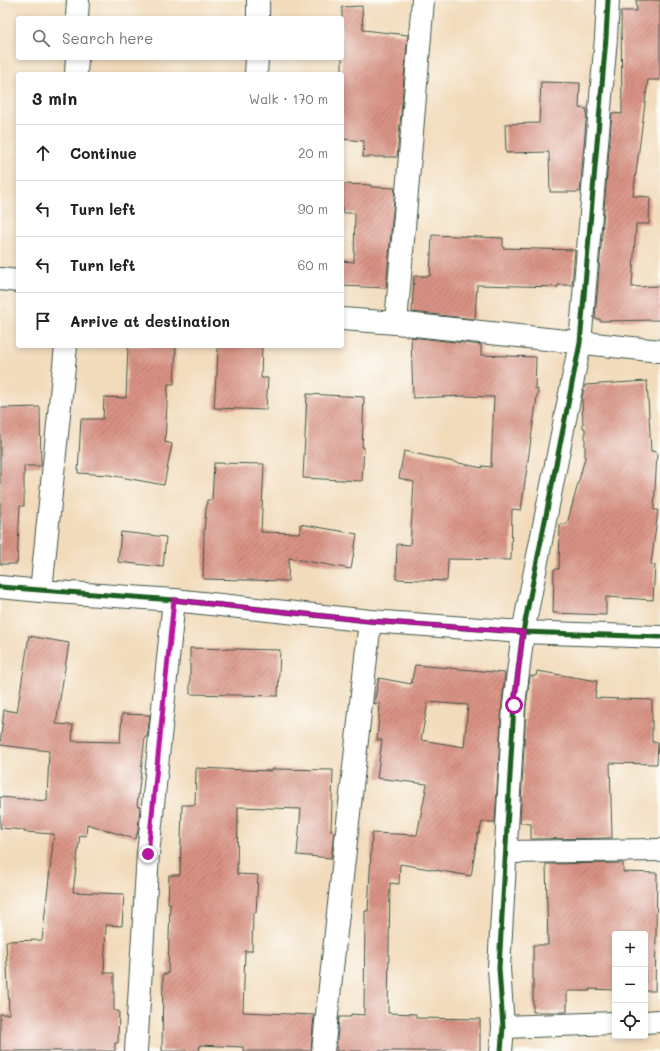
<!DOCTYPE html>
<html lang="en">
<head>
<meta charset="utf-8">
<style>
	:root { --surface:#fff; --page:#f6f6f6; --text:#202124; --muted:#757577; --line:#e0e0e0 }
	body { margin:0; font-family:Mali,sans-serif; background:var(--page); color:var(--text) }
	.controls { position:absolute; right:12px; bottom:12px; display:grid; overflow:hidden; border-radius:4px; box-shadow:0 2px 6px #0003 }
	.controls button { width:36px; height:36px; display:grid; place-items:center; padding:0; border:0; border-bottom:1px solid var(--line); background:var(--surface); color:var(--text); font:20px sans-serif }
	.stop { position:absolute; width:12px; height:12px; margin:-9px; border:3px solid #b5179e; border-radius:50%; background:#fff }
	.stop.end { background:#b5179e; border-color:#fff; box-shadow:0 1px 4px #0008 }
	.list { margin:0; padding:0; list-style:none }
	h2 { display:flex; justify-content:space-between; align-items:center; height:52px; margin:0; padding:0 16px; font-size:17px }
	h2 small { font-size:13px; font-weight:400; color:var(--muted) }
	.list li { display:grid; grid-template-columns:26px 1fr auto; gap:12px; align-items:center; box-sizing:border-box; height:56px; padding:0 16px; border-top:1px solid var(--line) }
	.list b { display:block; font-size:15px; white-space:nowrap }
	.list em { font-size:13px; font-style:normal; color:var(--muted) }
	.icon { flex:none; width:22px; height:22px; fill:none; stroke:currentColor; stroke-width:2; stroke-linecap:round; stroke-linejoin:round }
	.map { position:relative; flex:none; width:660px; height:1051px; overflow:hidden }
	.search { position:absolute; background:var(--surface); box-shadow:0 2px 6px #0003; left:16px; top:16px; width:328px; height:44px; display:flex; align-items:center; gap:10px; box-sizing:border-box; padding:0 14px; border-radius:4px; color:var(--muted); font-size:15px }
	.panel { position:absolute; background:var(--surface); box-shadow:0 2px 6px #0003; left:16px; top:72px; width:328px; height:276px; border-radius:4px }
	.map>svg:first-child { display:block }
	.building { fill:url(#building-hatch); fill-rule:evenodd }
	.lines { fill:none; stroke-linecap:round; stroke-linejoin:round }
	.minor-casing { stroke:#3f5548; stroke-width:24 }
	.tertiary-casing { stroke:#3f5548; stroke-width:24 }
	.minor { stroke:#fff; stroke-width:22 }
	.tertiary { stroke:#fff; stroke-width:22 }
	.cycleway-casing { stroke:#fdfcf7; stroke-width:8 }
	.cycleway { stroke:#1b5e20; stroke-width:5 }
	.route { stroke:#b5179e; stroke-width:5 }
</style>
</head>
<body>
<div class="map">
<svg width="660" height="1051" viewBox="0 0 660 1051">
	<defs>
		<pattern id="building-hatch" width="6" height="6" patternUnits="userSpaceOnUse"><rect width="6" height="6" fill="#d99283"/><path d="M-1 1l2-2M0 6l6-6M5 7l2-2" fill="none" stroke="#af786c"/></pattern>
	</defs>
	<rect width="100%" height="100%" fill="#fdfcf7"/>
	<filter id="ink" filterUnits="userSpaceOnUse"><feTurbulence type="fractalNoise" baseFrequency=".025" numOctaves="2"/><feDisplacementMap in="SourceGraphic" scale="8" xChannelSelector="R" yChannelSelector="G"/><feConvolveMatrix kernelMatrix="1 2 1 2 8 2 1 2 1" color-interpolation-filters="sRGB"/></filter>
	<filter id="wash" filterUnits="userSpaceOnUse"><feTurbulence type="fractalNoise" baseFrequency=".012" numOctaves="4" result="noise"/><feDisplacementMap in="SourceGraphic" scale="16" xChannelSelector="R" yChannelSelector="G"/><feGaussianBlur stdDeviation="0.9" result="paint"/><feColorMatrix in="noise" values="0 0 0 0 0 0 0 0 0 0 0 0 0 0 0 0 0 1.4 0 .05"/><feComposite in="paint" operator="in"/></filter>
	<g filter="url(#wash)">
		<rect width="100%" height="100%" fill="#f2dbbb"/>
		<g id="blocks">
			<g class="building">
				<path d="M636 0H660V80H648L633 196 650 197 649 224H636L632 287 660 286V320L600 321V319H595L612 113 622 114 621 11H637Z"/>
				<path d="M362 6 363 30 408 35 397 157H363L364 141 342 139V7Z"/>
				<path d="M541 82 580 83 579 108 587 109 580 192H550L549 152 506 153 505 124 539 123Z"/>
				<path d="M342 184 371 185V187L395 188 386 288 342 286V261L354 262 355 213H342Z"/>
				<path d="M432 235 503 238V248L575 250 572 285H558V287L477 285 475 319 412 312 414 276H430Z"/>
				<path d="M411 337 481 345V355L536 357 535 389H538L521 510 512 509 511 560 448 559 447 581 396 579 397 544 410 545 414 482 399 478 404 451 482 468V466L491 467 494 397 464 396 413 398Z"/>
				<path d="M128 346H176L174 384H168L165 442 172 444 164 485 109 475 78 473 81 419H103L104 397 126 398Z"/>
				<path d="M218 346H262L261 378H268L266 410 214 408 216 376H217Z"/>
				<path d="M647 381 651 451 657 452 654 510H658L651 565H655L653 600 606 597V615L553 613 554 569H559L560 524H567L585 458V428H583L582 398 585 385Z"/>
				<path d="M307 394 364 397 362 447H364L362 481 303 478Z"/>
				<path d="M40 407 41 466H24V506H20L17 564H0V408Z"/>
				<path d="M214 463 264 464 261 532 300 533V524L357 534 351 569 289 558 288 581 203 579 204 531 207 500H212Z"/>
				<path d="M121 532 166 537 163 567 118 562Z"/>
				<path d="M29 636 69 643 56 724 73 725 72 741 120 742 122 714 150 715 147 737H145L137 806 140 807 138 831 135 839 87 824 86 836 80 835 73 892 124 894 122 926 106 925 104 973H114V1011H119L118 1043H115V1051H0V1014H9L6 941 42 940 54 834 24 832V830L0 828V797L47 801 49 751 0 745 4 710 17 712Z"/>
				<path d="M190 648 280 650 278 696 190 694Z"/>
				<path d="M415 665 505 673 502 704 495 822H482L479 834 478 833 471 876 400 864 399 884 390 883 388 1013 416 1014V1018L480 1019V1051H336L339 1017H351V1014L364 1015 365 911H368L372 833 417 835 427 784 377 778 382 740H377L380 704 374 703 379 678 411 684ZM428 702 468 705 464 747 421 740Z"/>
				<path d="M537 671 597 681 595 698 652 700V742H658L657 764 610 763 612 838 531 839V824L520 823 526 706 530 676H536Z"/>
				<path d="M196 768 272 771V769L333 770 331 831 334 832 331 858 297 855 301 809 238 807 237 874 258 875 256 913H253L252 951H245L243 1012 314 1015 311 1051H243V1047L200 1045 199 1051H162L163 974H168L170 903H168L169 875H180L182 805H195Z"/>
				<path d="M623 863V872L657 873 655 991H645V934H615V990L589 989 590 991H567V1012H533V945H548L546 864Z"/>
			</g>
		</g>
	</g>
	<g filter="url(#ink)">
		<use href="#blocks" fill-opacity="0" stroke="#3f5548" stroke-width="1"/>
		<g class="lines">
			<g class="minor-casing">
				<g id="minor">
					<path d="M77 18 78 0"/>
					<path d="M258 18V0"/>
					<path d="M76 74 77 58"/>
					<path d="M256 74 257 58"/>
					<path d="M342 319 396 323 660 351"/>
					<path d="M396 323 423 0"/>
					<path d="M0 587 41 591"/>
					<path d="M505 852 660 850"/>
					<path d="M645 1022 660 1021"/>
					<path d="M503 1027 615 1023"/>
					<path d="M136 1051 148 854 174 600"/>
					<path d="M323 1051 370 621"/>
					<path d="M501 1051 503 1027 499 968 514 705 523 632 580 343 606 38 608 0"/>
				</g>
			</g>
			<g class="tertiary-casing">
				<g id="tertiary">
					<path d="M0 279 18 281"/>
					<path d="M66 346 41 591 174 600 370 621 523 632 660 637"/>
				</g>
			</g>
			<use href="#minor" class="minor"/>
			<use href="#tertiary" class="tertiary"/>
			<g class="cycleway-casing">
				<g id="cycleway">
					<path d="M0 587 174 600 370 621 523 632 660 637"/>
					<path d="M501 1051 503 1027 499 968 514 705 523 632 580 343 606 38 608 0"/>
				</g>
			</g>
			<use href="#cycleway" class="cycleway"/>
		</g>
	</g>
	<g class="lines" filter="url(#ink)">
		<path class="route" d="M148 854 174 600 370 621 523 632 514 705"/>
	</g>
</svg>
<div class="controls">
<button>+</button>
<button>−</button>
<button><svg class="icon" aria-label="locate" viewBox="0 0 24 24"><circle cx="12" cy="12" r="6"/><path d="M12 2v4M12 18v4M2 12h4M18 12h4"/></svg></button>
</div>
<div class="stop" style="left:514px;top:705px"></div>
<div class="stop end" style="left:148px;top:854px"></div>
<div class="search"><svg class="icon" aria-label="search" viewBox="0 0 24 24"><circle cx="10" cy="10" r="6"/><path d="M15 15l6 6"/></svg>Search here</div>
<section class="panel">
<h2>3 min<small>Walk · 170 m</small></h2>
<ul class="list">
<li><svg class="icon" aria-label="ahead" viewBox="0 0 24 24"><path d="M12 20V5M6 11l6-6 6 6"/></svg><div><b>Continue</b></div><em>20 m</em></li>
<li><svg class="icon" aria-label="left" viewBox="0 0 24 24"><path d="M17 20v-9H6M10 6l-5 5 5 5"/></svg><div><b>Turn left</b></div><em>90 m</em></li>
<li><svg class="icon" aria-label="left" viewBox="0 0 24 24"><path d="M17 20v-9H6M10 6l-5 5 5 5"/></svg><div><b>Turn left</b></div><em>60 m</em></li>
<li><svg class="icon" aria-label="arrive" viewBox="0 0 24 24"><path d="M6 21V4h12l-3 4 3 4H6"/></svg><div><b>Arrive at destination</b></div></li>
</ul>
</section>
</div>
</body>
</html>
